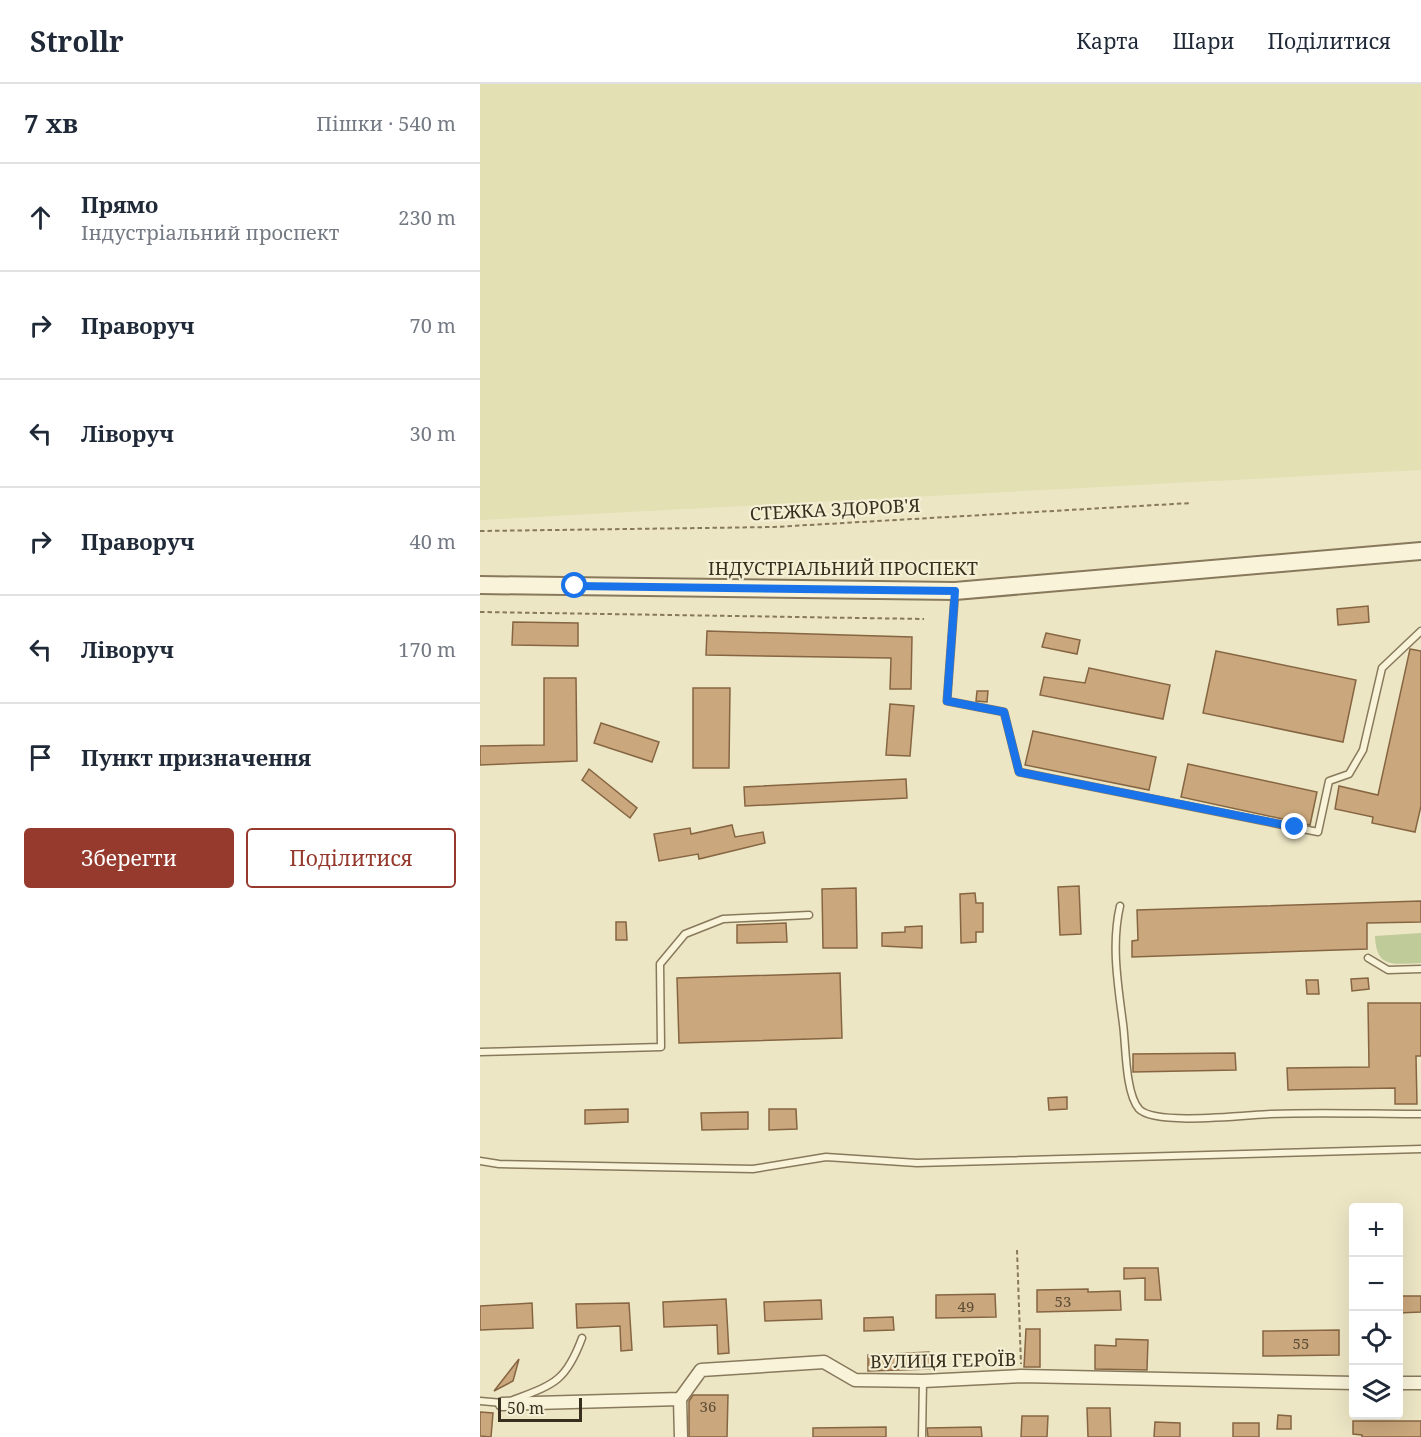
<!DOCTYPE html>
<html lang="uk">
<head>
<meta charset="utf-8">
<style>
	:root { --surface:#fff; --page:#f2f2f3; --text:#1f2937; --muted:#747a83; --line:#e0e1e3; --accent:#953a2d }
	body { margin:0; font-family:"Noto Serif",serif; background:var(--page); color:var(--text) }
	.controls { position:absolute; right:18px; bottom:18px; display:grid; overflow:hidden; border-radius:6px; box-shadow:0 6px 24px #0002 }
	.controls button { width:54px; height:54px; display:grid; place-items:center; padding:0; border:0; border-bottom:2px solid var(--line); background:var(--surface); color:var(--text); font:30px sans-serif }
	.scale { position:absolute; left:18px; bottom:15px; width:84px; box-sizing:border-box; padding-left:6px; border:3px solid #382f1f; border-top:0; font-size:16px; line-height:21px; white-space:nowrap; color:#382f1f; -webkit-text-stroke:4px #f5f0d5; paint-order:stroke }
	.stop { position:absolute; width:18px; height:18px; margin:-14px; border:4px solid #1a73e8; border-radius:50%; background:#fff }
	.stop.end { background:#1a73e8; border-color:#fff; box-shadow:0 2px 6px #0008 }
	.list { margin:0; padding:0; list-style:none }
	h2 { display:flex; justify-content:space-between; align-items:center; height:78px; margin:0; padding:0 24px; font-size:26px }
	h2 small { font-size:20px; font-weight:400; color:var(--muted) }
	.list li { display:grid; grid-template-columns:39px 1fr auto; gap:18px; align-items:center; box-sizing:border-box; height:108px; padding:0 24px; border-top:2px solid var(--line) }
	.list b { display:block; font-size:22px; white-space:nowrap }
	.list p { margin:0; font-size:20px; white-space:nowrap; color:var(--muted) }
	.list em { font-size:20px; font-style:normal; color:var(--muted) }
	.actions { display:flex; gap:12px; padding:18px 24px }
	.actions a { flex:1; padding:14px 0; border:2px solid var(--accent); border-radius:6px; text-align:center; font-size:21px; color:var(--accent) }
	.actions .main { background:var(--accent); color:#fff }
	.icon { flex:none; width:33px; height:33px; fill:none; stroke:currentColor; stroke-width:2; stroke-linecap:round; stroke-linejoin:round }
	.map { position:relative; flex:none; width:941px; height:1353px; overflow:hidden }
	header { display:flex; align-items:center; gap:36px; box-sizing:border-box; height:84px; padding:0 30px; background:var(--surface); border-bottom:2px solid var(--line) }
	header strong { font-size:28px }
	nav { display:flex; gap:33px; margin-inline-start:auto; font-size:21px }
	main { display:flex }
	aside { flex:1; background:var(--surface) }
	.map>svg:first-child { display:block }
	.farmland { fill:#e3e1b3 }
	.green { fill:#bfcb99 }
	.building { fill:#caa77c; stroke:#866642; stroke-width:1.5 }
	.lines { fill:none; stroke-linecap:round; stroke-linejoin:round }
	.service-casing { stroke:#88795c; stroke-width:9 }
	.minor-casing { stroke:#88795c; stroke-width:15 }
	.tertiary-casing { stroke:#88795c; stroke-width:20 }
	.path { stroke:#88795c; stroke-width:2; stroke-dasharray:4.5 3; stroke-linecap:butt }
	.service { stroke:#f8f3d9; stroke-width:6 }
	.minor { stroke:#f8f3d9; stroke-width:12 }
	.tertiary { stroke:#f8f3d9; stroke-width:16 }
	.route { stroke:#1a73e8; stroke-width:8 }
	.labels { text-anchor:middle; dominant-baseline:central; stroke-width:4.5; stroke-linejoin:round; paint-order:stroke }
	.number-label { font-size:15px; fill:#5c4d36 }
	.street-label { font-size:18px; fill:#382f1f; stroke:#f5f0d5 }
</style>
</head>
<body>
<header>
<strong>Strollr</strong>
<nav><a>Карта</a><a>Шари</a><a>Поділитися</a></nav>
</header>
<main>
<aside>
<h2>7 хв<small>Пішки · 540 m</small></h2>
<ul class="list">
<li><svg class="icon" aria-label="ahead" viewBox="0 0 24 24"><path d="M12 20V5M6 11l6-6 6 6"/></svg><div><b>Прямо</b><p>Індустріальний проспект</p></div><em>230 m</em></li>
<li><svg class="icon" aria-label="right" viewBox="0 0 24 24"><path d="M7 20v-9h11M14 6l5 5-5 5"/></svg><div><b>Праворуч</b></div><em>70 m</em></li>
<li><svg class="icon" aria-label="left" viewBox="0 0 24 24"><path d="M17 20v-9H6M10 6l-5 5 5 5"/></svg><div><b>Ліворуч</b></div><em>30 m</em></li>
<li><svg class="icon" aria-label="right" viewBox="0 0 24 24"><path d="M7 20v-9h11M14 6l5 5-5 5"/></svg><div><b>Праворуч</b></div><em>40 m</em></li>
<li><svg class="icon" aria-label="left" viewBox="0 0 24 24"><path d="M17 20v-9H6M10 6l-5 5 5 5"/></svg><div><b>Ліворуч</b></div><em>170 m</em></li>
<li><svg class="icon" aria-label="arrive" viewBox="0 0 24 24"><path d="M6 21V4h12l-3 4 3 4H6"/></svg><div><b>Пункт призначення</b></div></li>
</ul>
<div class="actions"><a class="main">Зберегти</a><a>Поділитися</a></div>
</aside>
<div class="map">
<svg width="941" height="1353" viewBox="0 0 941 1353">
	<rect width="100%" height="100%" fill="#ede6c5"/>
	<path class="farmland" d="M0 0H941V386L0 436Z"/>
	<path class="green" d="M941 849V879C914 880 896 885 895 852Z"/>
	<g class="building">
		<path d="M888 522 889 538 858 541 857 525Z"/>
		<path d="M33 538 98 539V562L32 561Z"/>
		<path d="M227 547 432 553 431 605H410L411 574 226 571Z"/>
		<path d="M566 549 600 556 597 570 562 563Z"/>
		<path d="M930 565 941 567V722L935 748 892 739 893 733 855 725 859 702 898 711Z"/>
		<path d="M736 567 876 596 863 658 723 629Z"/>
		<path d="M609 584 690 601 683 635 560 611 564 593 605 599Z"/>
		<path d="M64 594H96L97 677 0 681V662L64 661Z"/>
		<path d="M213 604H250L249 684H213Z"/>
		<path d="M497 607H508L507 618 496 617Z"/>
		<path d="M410 620 434 622 430 672 406 671Z"/>
		<path d="M121 639 179 658 172 678 114 659Z"/>
		<path d="M553 647 676 673 669 706 545 681Z"/>
		<path d="M708 680 837 708 830 741 701 713Z"/>
		<path d="M109 685 157 724 150 734 102 696Z"/>
		<path d="M426 695 427 714 265 722 264 703Z"/>
		<path d="M252 741 255 753 283 748 285 759 219 775 218 770 179 777 174 750 210 744 211 750Z"/>
		<path d="M599 802 601 850 580 851 578 803Z"/>
		<path d="M376 804 377 864H343L342 805Z"/>
		<path d="M495 809 496 819H503V848H496V858L481 859 480 810Z"/>
		<path d="M941 817V838L887 839V865L652 873V857L658 856 657 826Z"/>
		<path d="M136 838H146L147 856H136Z"/>
		<path d="M306 839 307 858 257 859V841Z"/>
		<path d="M442 842V864L402 862V849L425 848V843Z"/>
		<path d="M360 889 362 954 199 959 197 894Z"/>
		<path d="M888 894 889 905 872 907 871 895Z"/>
		<path d="M826 896H838L839 910H827Z"/>
		<path d="M888 919H941V972H936L937 1020H915V1004L808 1006 807 984 889 983Z"/>
		<path d="M755 969 756 986 653 988V970Z"/>
		<path d="M587 1013V1025L569 1026 568 1014Z"/>
		<path d="M148 1025V1038L105 1040V1026Z"/>
		<path d="M289 1025H316L317 1045 289 1046Z"/>
		<path d="M268 1028V1045L222 1046 221 1029Z"/>
		<path d="M644 1184H678L681 1216H665V1194L644 1195Z"/>
		<path d="M608 1205V1208L640 1207 641 1226 557 1228V1206Z"/>
		<path d="M515 1210 516 1233 456 1234V1211Z"/>
		<path d="M918 1212H941V1228L918 1229Z"/>
		<path d="M246 1215 249 1269 238 1270 237 1241 184 1243 183 1218Z"/>
		<path d="M341 1216 342 1235 285 1237 284 1218Z"/>
		<path d="M52 1219 53 1244 0 1246V1222Z"/>
		<path d="M149 1219 152 1266 141 1267 140 1242 97 1244 96 1220Z"/>
		<path d="M413 1233 414 1246 384 1247V1234Z"/>
		<path d="M546 1245H560V1283H544Z"/>
		<path d="M859 1246V1271L783 1272V1247Z"/>
		<path d="M636 1255 668 1256 667 1286 615 1285V1261L636 1262Z"/>
		<path d="M449 1268 450 1285 388 1287V1271Z"/>
		<path d="M39 1275 33 1297 14 1307Z"/>
		<path d="M213 1311H248L247 1353H209V1317Z"/>
		<path d="M607 1324H630L631 1353H608Z"/>
		<path d="M0 1328 13 1329 11 1353 0 1352Z"/>
		<path d="M798 1331 811 1332V1345H797Z"/>
		<path d="M542 1332H568L567 1353H541Z"/>
		<path d="M873 1337H941V1353H882V1351L873 1350Z"/>
		<path d="M675 1338 700 1339V1353H674Z"/>
		<rect x="753" y="1339" width="26" height="14"/>
		<path d="M406 1343V1353H333V1344Z"/>
		<path d="M501 1343 502 1353H448L447 1344Z"/>
	</g>
	<g class="lines">
		<g class="service-casing">
			<g id="service">
				<path d="M475 508 467 617 524 628 539 688 838 748 849 697 869 690 883 666 902 584 941 547"/>
				<path d="M640 822C631 861 638 901 643 940 646 961 645 1009 659 1025 675 1042 766 1031 790 1030 840 1028 891 1030 941 1030"/>
				<path d="M888 874 908 886 941 885"/>
				<path d="M0 968 181 963 180 880 205 850 243 835 329 831"/>
				<path d="M0 1077 19 1080 273 1085 346 1073 437 1079 941 1065"/>
				<path d="M33 1316C75 1300 86 1297 102 1254"/>
				<path d="M0 1317 23 1319"/>
				<path d="M442 1353 443 1297"/>
			</g>
		</g>
		<g class="minor-casing">
			<g id="minor">
				<path d="M918 1299H941"/>
				<path d="M200 1315 201 1353"/>
				<path d="M22 1320 200 1315 221 1286 344 1278 375 1296 443 1297 541 1292 874 1299"/>
			</g>
		</g>
		<g class="tertiary-casing">
			<path id="tertiary" d="M0 501 475 507 941 467"/>
		</g>
		<g class="path">
			<path d="M0 447 294 443 711 419"/>
			<path d="M0 528 444 535"/>
			<path d="M537 1166 541 1280"/>
		</g>
		<use href="#service" class="service"/>
		<use href="#minor" class="minor"/>
		<use href="#tertiary" class="tertiary"/>
	</g>
	<g class="lines">
		<path class="route" d="M95 502 475 507 467 617 524 628 539 688 815 743"/>
	</g>
	<g class="labels">
		<g class="number-label">
			<text x="583" y="1217">53</text>
			<text x="486" y="1222">49</text>
			<text x="821" y="1259">55</text>
			<text x="228" y="1322">36</text>
		</g>
		<g class="street-label">
			<text transform="translate(355 425) rotate(-3)">СТЕЖКА ЗДОРОВ'Я</text>
			<text x="363" y="484">ІНДУСТРІАЛЬНИЙ ПРОСПЕКТ</text>
			<text transform="translate(463 1276) rotate(-1)">ВУЛИЦЯ ГЕРОЇВ</text>
		</g>
	</g>
</svg>
<div class="controls">
<button>+</button>
<button>−</button>
<button><svg class="icon" aria-label="locate" viewBox="0 0 24 24"><circle cx="12" cy="12" r="6"/><path d="M12 2v4M12 18v4M2 12h4M18 12h4"/></svg></button>
<button><svg class="icon" aria-label="layers" viewBox="0 0 24 24"><path d="M12 4l9 5-9 5-9-5zM3 14l9 5 9-5"/></svg></button>
</div>
<div class="scale">50 m</div>
<div class="stop" style="left:95px;top:502px"></div>
<div class="stop end" style="left:815px;top:743px"></div>
</div>
</main>
</body>
</html>
